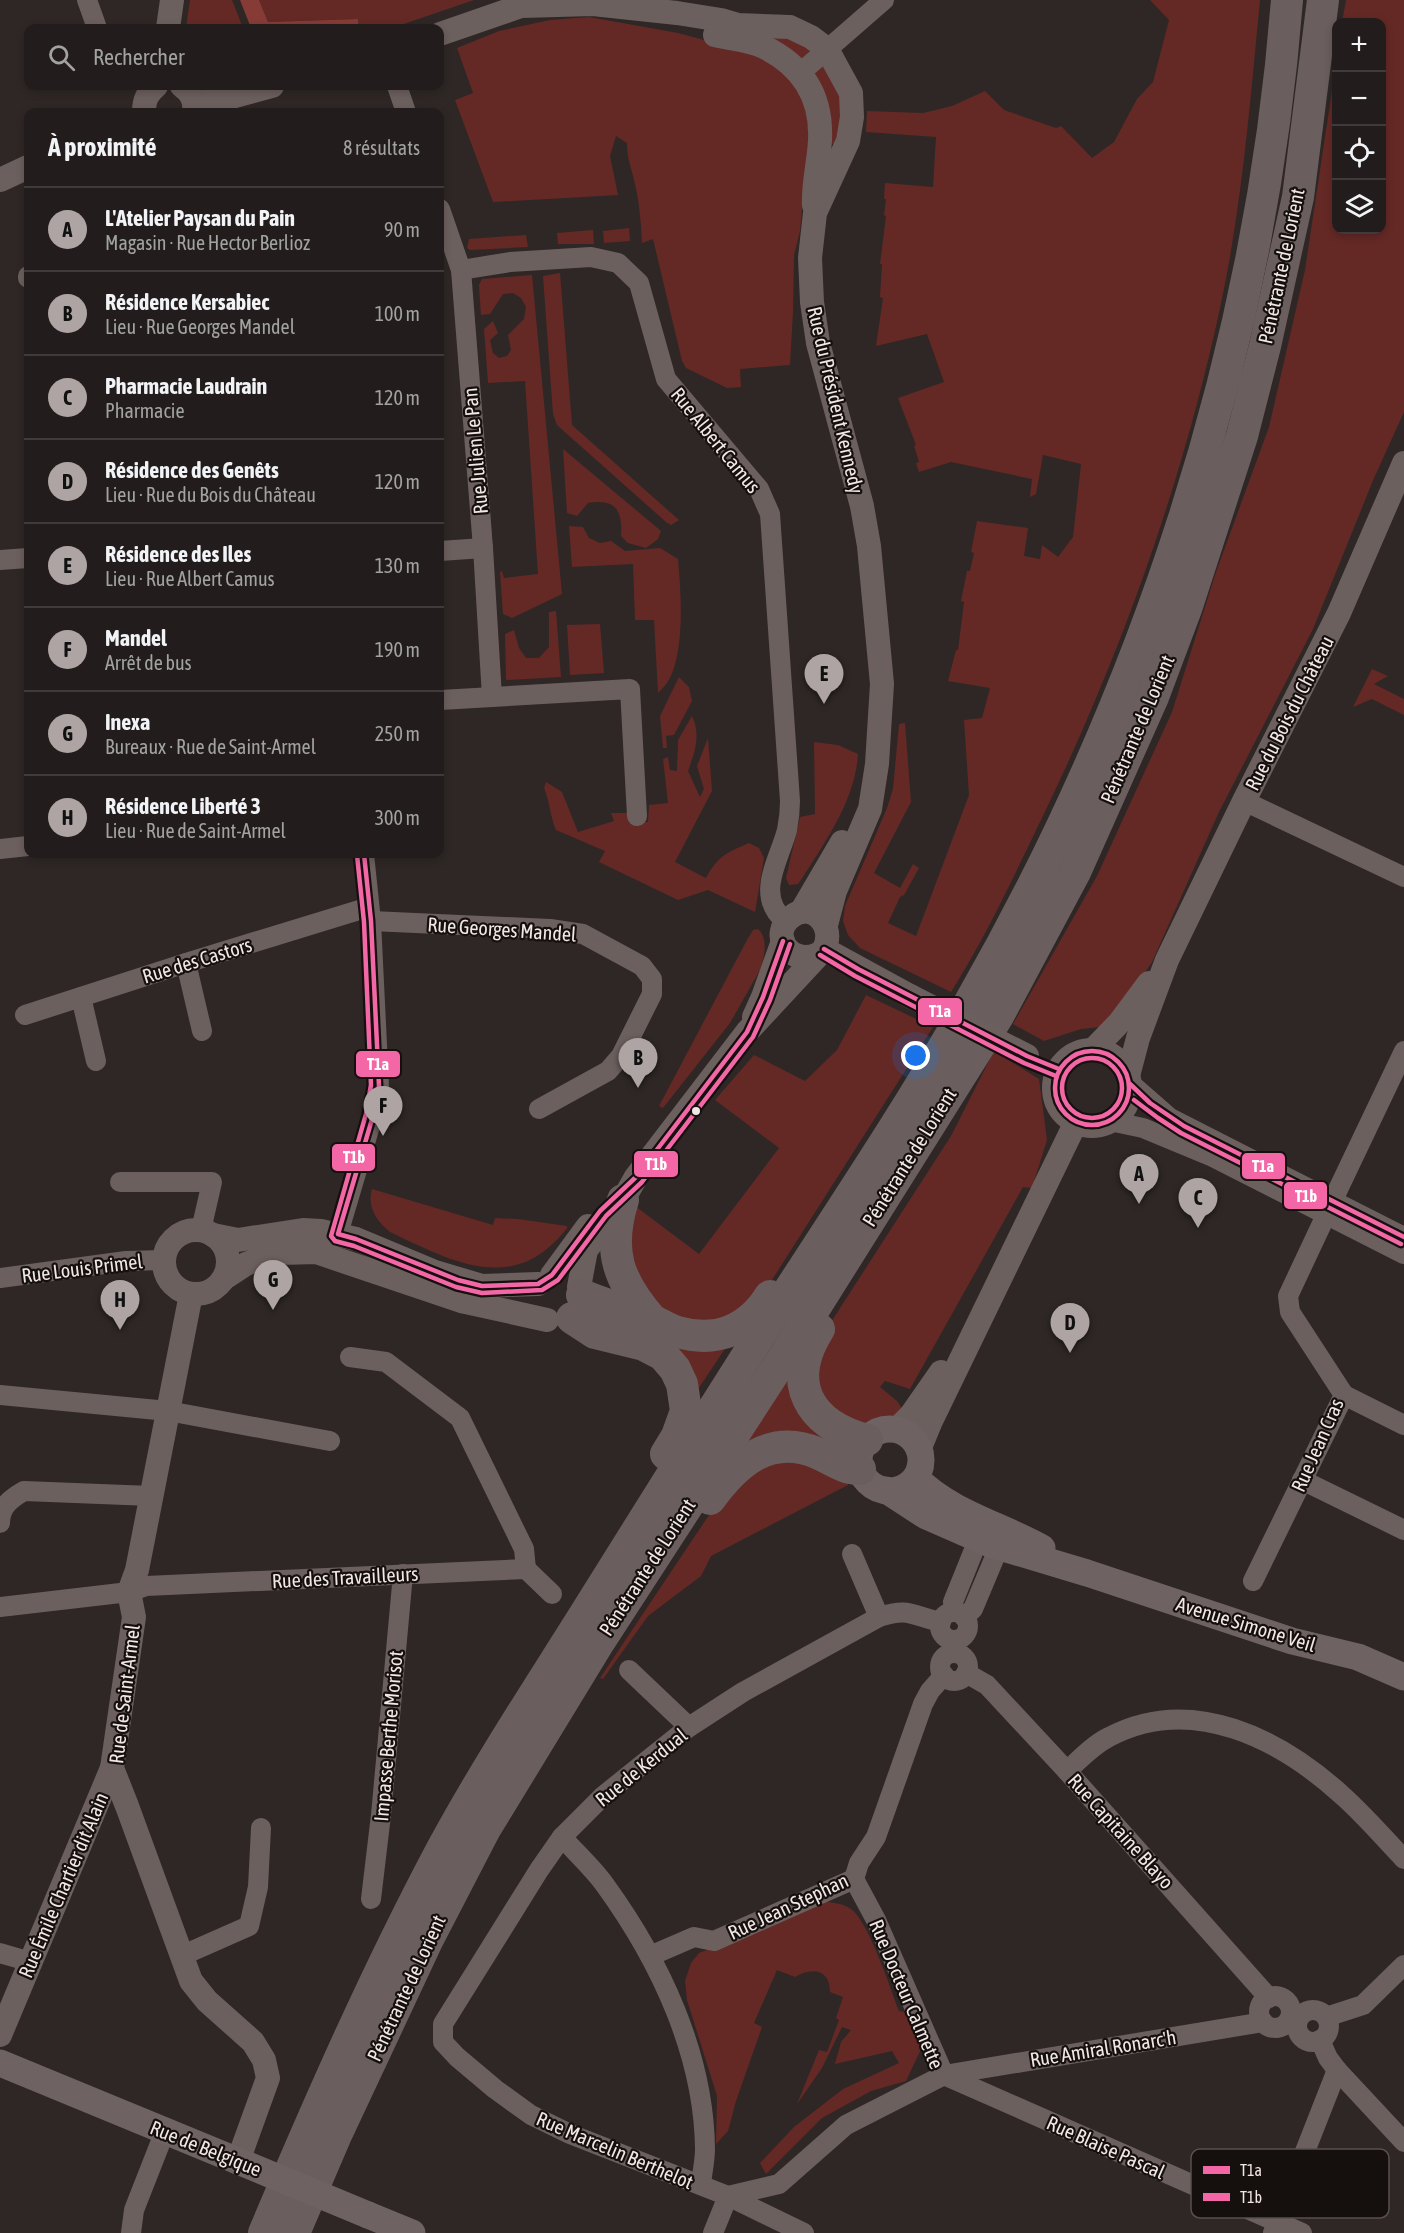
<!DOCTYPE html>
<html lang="fr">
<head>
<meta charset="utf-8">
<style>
	:root { --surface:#221d1c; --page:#2e2a29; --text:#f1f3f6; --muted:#a2a2a3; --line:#3f3b3b; --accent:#ada4a3 }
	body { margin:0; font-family:"Asap Condensed",sans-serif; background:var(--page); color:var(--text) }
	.controls { position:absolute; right:18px; top:18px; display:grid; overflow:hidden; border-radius:12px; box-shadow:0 3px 9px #0003 }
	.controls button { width:54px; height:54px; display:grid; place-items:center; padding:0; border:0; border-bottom:2px solid var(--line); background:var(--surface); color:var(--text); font:30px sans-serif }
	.you { position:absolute; left:916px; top:1056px; width:21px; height:21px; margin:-15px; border:4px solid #fff; border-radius:50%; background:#1a73e8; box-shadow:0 0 0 9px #1a73e833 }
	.badge { display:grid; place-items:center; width:39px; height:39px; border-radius:50%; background:var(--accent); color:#111; font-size:20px; font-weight:700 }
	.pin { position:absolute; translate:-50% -50px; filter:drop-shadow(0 2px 3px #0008) }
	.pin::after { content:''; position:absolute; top:32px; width:21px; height:18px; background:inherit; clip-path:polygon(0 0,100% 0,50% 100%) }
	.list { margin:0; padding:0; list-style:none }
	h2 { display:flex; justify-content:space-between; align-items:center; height:78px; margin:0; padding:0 24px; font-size:26px }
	h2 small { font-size:20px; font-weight:400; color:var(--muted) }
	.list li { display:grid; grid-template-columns:39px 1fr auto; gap:18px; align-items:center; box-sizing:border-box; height:84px; padding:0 24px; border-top:2px solid var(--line) }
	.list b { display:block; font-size:22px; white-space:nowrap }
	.list p { margin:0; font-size:20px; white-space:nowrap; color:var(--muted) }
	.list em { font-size:20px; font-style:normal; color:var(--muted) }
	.icon { flex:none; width:33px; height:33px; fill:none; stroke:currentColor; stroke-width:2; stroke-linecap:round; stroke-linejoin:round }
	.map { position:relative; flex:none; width:1404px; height:2233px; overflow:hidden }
	.search { position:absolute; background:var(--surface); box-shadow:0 3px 9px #0003; left:24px; top:24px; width:420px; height:66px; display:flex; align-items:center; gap:15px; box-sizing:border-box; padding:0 21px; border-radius:12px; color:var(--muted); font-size:22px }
	.panel { position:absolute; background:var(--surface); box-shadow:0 3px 9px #0003; left:24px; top:108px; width:420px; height:750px; border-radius:12px }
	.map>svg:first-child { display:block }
	.green { fill:#642925 }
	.forest { fill:#873b36 }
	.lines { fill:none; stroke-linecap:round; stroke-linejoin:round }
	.minor { stroke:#6c605e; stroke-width:20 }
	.tertiary { stroke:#6c605e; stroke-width:24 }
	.secondary { stroke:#6f6262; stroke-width:27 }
	.trunk { stroke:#6a5f5e; stroke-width:32 }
	.tertiary-bridge { stroke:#6c605e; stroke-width:24 }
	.secondary-bridge { stroke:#6f6262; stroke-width:27 }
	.bus-1-casing { stroke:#150f0e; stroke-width:9 }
	.bus-2-casing { stroke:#150f0e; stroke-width:9 }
	.bus-1 { stroke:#f367a6; stroke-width:4.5 }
	.bus-2 { stroke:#f367a6; stroke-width:4.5 }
	.bus-dot { fill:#f1e7e6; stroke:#150f0e; stroke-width:2 }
	.labels { text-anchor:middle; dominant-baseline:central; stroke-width:4.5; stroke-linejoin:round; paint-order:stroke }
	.street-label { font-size:20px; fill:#f1e7e6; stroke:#150f0e }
	.key { fill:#150f0e; stroke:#57504f; stroke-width:1.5 }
	.key-label { font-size:16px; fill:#f1e7e6 }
	.line-badge { stroke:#150f0e; stroke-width:2 }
	.badge-label { font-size:16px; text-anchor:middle; font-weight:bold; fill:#fff }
</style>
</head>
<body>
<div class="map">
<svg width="1404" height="2233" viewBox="0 0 1404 2233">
	<rect width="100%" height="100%" fill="#2e2726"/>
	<g class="green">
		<path d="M190 0H232L243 28H186Z"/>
		<path d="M259 0H474L392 28H359L358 19 268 22Z"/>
		<path d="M1150 0H1260C1250 103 1242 207 1220 308 1182 485 1120 657 1041 820 1013 878 985 938 951 992L860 948 848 935 843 921 845 906 887 808 893 789 899 724 905 723 911 802 874 873 900 888 913 864 919 868 904 895 900 897 888 923 916 936 969 795 964 720 982 718 990 688 948 681 956 650H958L964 602 961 601 967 571H970L974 553 971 552 977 521 1028 528 1024 556 1040 559 1042 545 1058 557 1073 537 1081 464 1043 455 1036 494 1030 497 1032 479 951 462 919 472 916 463 919 462 914 446 916 445 898 398 944 382 927 334 876 346 883 298 880 297 882 264H880L886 216 884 215 886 199H884L885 183 933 187 936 137 866 132 867 111 923 113 952 106 985 91 1004 110 1056 128 1061 126 1092 158 1114 142 1137 99 1153 82 1169 20Z"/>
		<path d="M1346 0H1404V412L1374 478 1313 629 1219 812 1152 962 1109 1026 1081 1029 1044 1041 1013 1024 1097 876 1172 712 1216 572 1269 427 1305 270 1336 64V230H1382V22H1342Z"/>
		<path d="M589 17 678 33 757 54 796 81 810 121 800 231 794 255 793 312 790 365 740 369 741 387 727 388 686 368 682 361 653 239 642 243C641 221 639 198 633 176 630 164 627 156 627 143L616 136 610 156 618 195 493 202 455 100 473 93 457 48 499 31 550 20Z"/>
		<path d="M722 27 794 34 810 48 808 56 799 61Z"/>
		<path d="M825 64 842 86 845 127 835 145 826 141 813 79 816 69Z"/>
		<path d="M629 228 630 241 604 243 603 231Z"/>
		<path d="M593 230 594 244H558L557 233Z"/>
		<path d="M526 235 528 247 470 250 467 248 469 239Z"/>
		<path d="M560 273 572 425 679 520 671 525 666 522 557 425 553 414 543 276Z"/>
		<path d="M532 275 562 594 512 618 503 614 500 572 502 571 504 578 538 574 525 381 488 383 484 329 493 321 498 333 490 340 493 353 499 358 507 356 511 350 508 335 524 319 526 307 521 298 513 293 503 294 490 314 481 315 479 285 482 279Z"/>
		<path d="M563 449 661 531 658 539 646 548 628 543 621 536C623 510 615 498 588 503L577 516 567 513Z"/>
		<path d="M569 526 583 527 589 538 600 543 611 541 625 551 660 548 678 559C681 593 685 647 670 678 667 684 662 689 658 693L654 620H635L633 564 572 567Z"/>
		<path d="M556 611 561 677 506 680 505 634 514 630 519 648 526 658H539L549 647V612Z"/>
		<path d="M600 624 604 673 570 675 567 625Z"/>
		<path d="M1372 669 1388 676 1374 684 1404 699V715L1372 699 1353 707Z"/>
		<path d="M679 677 689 687 692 701 674 735 666 736 667 748H663L660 716Z"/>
		<path d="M692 716C701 735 695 752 688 771L700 797 704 789 697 766 708 738 712 791 675 862 706 878C718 856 726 853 749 843L759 848 764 858 755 912 708 890 678 900 599 862 605 851 556 830C550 816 550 802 544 788L546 782 562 792 578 832 614 821 611 813H630L631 822H648L649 805 668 803 663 759 668 757 670 770 677 771 678 740Z"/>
		<path d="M814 742 838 745 858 754C855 800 827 839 803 877L798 884 789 885 786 878 800 817 815 814Z"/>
		<path d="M758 929C769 939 764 958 760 970L730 1023 663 1108 659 1106 747 940 753 930Z"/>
		<path d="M866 995 933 1027 763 1294 748 1311 695 1328 646 1302 623 1225 635 1206 699 1254 779 1148 715 1100 754 1055 805 1081 837 1050Z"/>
		<path d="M994 1051 1039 1079 1047 1140 1032 1188 1023 1187 910 1389 885 1381 880 1387 897 1401 906 1414 880 1424 853 1426 816 1401 822 1336 951 1136Z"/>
		<path d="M372 1189 493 1225 495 1218 518 1219 567 1226V1228C515 1296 453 1262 390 1232 376 1221 367 1207 372 1189Z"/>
		<path d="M592 1305 728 1344 693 1397Z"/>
		<path d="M792 1362 853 1446V1458L729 1460Z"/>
		<path d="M776 1457 848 1474V1485L711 1556 701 1576 648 1616 603 1679 600 1678 707 1518 728 1490Z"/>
		<path d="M824 1902C833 1902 844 1904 851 1909 869 1922 890 1988 899 2011L910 2013 923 2045 906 2081 871 2091 822 2118 766 2174 760 2163 794 2127 843 2089 899 2063 892 2051 835 2064 841 2042 851 2030 842 2027 822 2068 797 2104 819 2050 827 2052 839 2020 836 2018 843 1997 830 1992C830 1969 812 1967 795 1977L777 1970 754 2023 762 2027 736 2101 728 2131 716 2144 717 2096 687 2000 685 1981 691 1963 699 1953Z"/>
	</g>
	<path class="forest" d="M240 0H259L268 22 358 19 359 28H251Z"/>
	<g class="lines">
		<g class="minor">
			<path d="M87 0 97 28"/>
			<path d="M799 74 884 0"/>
			<path d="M397 86 406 112"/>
			<path d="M440 209 461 270 483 548 492 697"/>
			<path d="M461 270 510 262 591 257 618 263 639 283 666 379 759 489 770 514 790 801C790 811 789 820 787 830 779 861 754 896 786 922"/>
			<path d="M28 276V278"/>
			<path d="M440 551 483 548"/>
			<path d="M0 560 28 558"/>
			<path d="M440 700 630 689 637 816"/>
			<path d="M1244 801 1404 877"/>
			<path d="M0 849 28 846"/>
			<path d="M371 921 550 929 583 934 642 966 652 979V994L621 1056 608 1071 539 1109"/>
			<path d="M186 963 202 1031"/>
			<path d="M81 997 96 1061"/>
			<path d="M25 1015 186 963 369 907"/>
			<path d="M1130 1083 1170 1118 1404 1237"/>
			<path d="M1110 1121 1143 1128 1213 1157 1404 1254"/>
			<path d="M120 1182H212L201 1230"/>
			<path d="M1333 1200 1404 1051"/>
			<path d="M338 1234 373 1116 379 1086 371 921 364 854"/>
			<path d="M0 1278 126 1261 164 1260"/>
			<path d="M350 1357 386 1362 460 1418 524 1549 526 1569"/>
			<path d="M0 1395 168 1411 330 1441"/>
			<path d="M1344 1395 1404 1425"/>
			<path d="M1302 1480 1404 1530"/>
			<path d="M0 1523C0 1507 10 1499 24 1491L151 1496"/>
			<path d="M852 1554 879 1617"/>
			<path d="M1253 1581 1344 1395 1290 1312 1288 1296 1326 1215"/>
			<path d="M0 1607 129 1592 146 1586 526 1569 552 1594"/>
			<path d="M954 1612 953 1602 978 1540"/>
			<circle cx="954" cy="1626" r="14"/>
			<path d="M964 1617 973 1609 999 1547"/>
			<circle cx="954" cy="1667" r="14"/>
			<path d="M629 1670 689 1727"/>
			<path d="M966 1673 987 1685 1067 1771 1269 1998"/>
			<path d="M1067 1771C1080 1759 1093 1745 1109 1737 1192 1693 1281 1739 1344 1797 1365 1816 1384 1838 1404 1859"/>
			<path d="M562 1837C576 1853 593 1868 605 1885 660 1961 704 2054 705 2149 705 2161 702 2173 701 2185"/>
			<path d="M854 1879 859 1863 876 1837 923 1704 930 1691 944 1675"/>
			<path d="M371 1899 381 1815 403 1574"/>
			<path d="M0 1953 31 1962"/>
			<path d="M181 1956 249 1926 258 1887 261 1828"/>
			<path d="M650 1956 694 1937 714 1941 854 1879"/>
			<circle cx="1275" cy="2012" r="16"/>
			<circle cx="1313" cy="2026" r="16"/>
			<path d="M1326 2017 1363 2005 1404 1965"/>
			<path d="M1320 2040 1328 2058 1337 2070 1404 2142"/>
			<path d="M944 2075 1302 2233"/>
			<path d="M944 2075 1263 2022"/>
			<path d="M131 2233 134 2210 165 2131"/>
			<path d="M713 2233 728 2196 779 2184 846 2125 944 2075 876 1920 854 1879"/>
			<path d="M804 2233 728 2196 570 2134 531 2115 495 2089 457 2057 443 2042V2024L539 1870 562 1837 603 1796 689 1727 743 1692 879 1617C911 1607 911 1616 941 1622"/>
			<path d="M1273 2233 1337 2070"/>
		</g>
		<g class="tertiary">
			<path d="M168 28 172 0"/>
			<path d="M440 34 521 6 593 4 677 13 721 20 738 25 790 27 811 37 827 49 851 93 852 117 848 141 815 213 810 258 812 302 818 343 862 506 869 546 882 684 877 764 870 809 835 891 826 925"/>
			<path d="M715 35C731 39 750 40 764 47 803 66 822 97 820 140 819 162 813 183 814 205"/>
			<path d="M182 86C191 92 196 101 194 112"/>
			<path d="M194 103 217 101 272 86"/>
			<path d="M144 112C144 100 147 94 156 86"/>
			<path d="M0 180 28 167"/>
			<path d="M801 912 842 842"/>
			<path d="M824 949 910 996"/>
			<path d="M754 1017 763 997 783 941"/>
			<path d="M1093 1050 1120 1022 1149 983"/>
			<circle cx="1092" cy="1088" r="38"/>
			<path d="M1128 1076 1138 1038 1167 960 1244 801 1339 613 1404 463"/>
			<circle cx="196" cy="1262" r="32"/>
			<path d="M213 1235 238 1240 303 1230 321 1231 356 1239 435 1272 482 1286 538 1284"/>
			<path d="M552 1275 588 1226"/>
			<path d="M223 1279 246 1264 267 1256 281 1253 316 1252 461 1301 547 1320"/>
			<path d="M579 1287 586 1250 623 1200 636 1177 747 1032 824 949C836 926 812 900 791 917 768 935 791 967 818 954"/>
			<path d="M191 1294 137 1570 129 1592 134 1617 112 1768 127 1806 191 1981 207 2001 253 2042 264 2060 268 2078 238 2161"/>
			<path d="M896 1430 911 1415 941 1372"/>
			<path d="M919 1450 931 1421 1076 1122"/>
			<path d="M0 2035 112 1768"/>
		</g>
		<g class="secondary">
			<circle cx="890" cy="1460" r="31"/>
			<path d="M916 1478C951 1513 999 1524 1042 1548"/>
			<path d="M886 1490 926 1516 990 1544 1087 1573 1292 1641 1358 1657 1404 1677"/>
			<path d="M0 2063 238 2161"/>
			<path d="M368 2215 412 2233"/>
		</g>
		<g class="trunk">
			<path d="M623 1200C607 1251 618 1281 652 1320"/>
			<path d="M582 1295C605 1305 629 1311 652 1320 661 1324 669 1330 678 1332 716 1343 749 1330 770 1296"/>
			<path d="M572 1318 595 1333 644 1345 663 1355 675 1369 682 1384 686 1411 677 1436 666 1454"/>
			<path d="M819 1329C785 1383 808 1424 867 1440"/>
			<path d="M710 1499C736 1463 770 1433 817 1453 831 1459 845 1470 860 1469"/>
			<path d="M264 2233C319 2103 376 1973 442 1849 486 1768 536 1692 585 1614 642 1523 699 1431 757 1340 829 1228 904 1118 970 1002 1145 697 1260 351 1287 0"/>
			<path d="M294 2233 336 2135 427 1941 485 1829 599 1642 782 1360 998 1016 1075 872 1153 697 1186 609 1242 436 1265 346 1298 197 1323 0"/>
		</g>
		<path class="tertiary-bridge" d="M910 996 1027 1056"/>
		<path class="secondary-bridge" d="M238 2161 368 2215"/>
		<g class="bus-1-casing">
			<g id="bus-1">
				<path d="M364 854 371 921 379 1086 373 1116 338 1234 356 1239 458 1280 482 1286 538 1284 552 1275 600 1211 636 1177 747 1032 763 997 783 941"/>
				<path d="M824 949 858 969 1027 1056 1059 1069"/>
				<circle cx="1092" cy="1088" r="37"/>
				<path d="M1130 1084 1150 1103 1184 1126 1404 1237"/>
			</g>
		</g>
		<g class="bus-2-casing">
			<g id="bus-2">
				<path d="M357 855 364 922 371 1085 366 1114 331 1236 335 1241 354 1246 456 1287 482 1293 542 1290 558 1280 606 1216 642 1182 753 1037 770 1000 790 944"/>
				<path d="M820 955 855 976 1024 1063 1056 1076"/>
				<circle cx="1092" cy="1088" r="30"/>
				<path d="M1134 1100 1158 1118 1181 1133 1401 1244"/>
			</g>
		</g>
		<use href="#bus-1" class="bus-1"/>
		<use href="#bus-2" class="bus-2"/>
	</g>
	<circle class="bus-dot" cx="696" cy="1111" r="5"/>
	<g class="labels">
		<g class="street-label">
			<text transform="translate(1281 266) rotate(-78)">Pénétrante de Lorient</text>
			<text transform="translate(836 400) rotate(77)">Rue du Président Kennedy</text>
			<text transform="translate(716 440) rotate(51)">Rue Albert Camus</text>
			<text transform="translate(475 451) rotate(-95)">Rue Julien Le Pan</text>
			<text transform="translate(1289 713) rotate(-63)">Rue du Bois du Château</text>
			<text transform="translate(1137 729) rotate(-67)">Pénétrante de Lorient</text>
			<text transform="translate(502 929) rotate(4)">Rue Georges Mandel</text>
			<text transform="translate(197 960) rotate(-17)">Rue des Castors</text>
			<text transform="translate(909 1157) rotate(-58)">Pénétrante de Lorient</text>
			<text transform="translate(82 1268) rotate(-7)">Rue Louis Primel</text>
			<text transform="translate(1317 1445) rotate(-66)">Rue Jean Cras</text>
			<text transform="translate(647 1567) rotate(-57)">Pénétrante de Lorient</text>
			<text transform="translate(345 1577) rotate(-3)">Rue des Travailleurs</text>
			<text transform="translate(1246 1624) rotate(17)">Avenue Simone Veil</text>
			<text transform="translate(124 1694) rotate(-83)">Rue de Saint-Armel</text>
			<text transform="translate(388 1736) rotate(-85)">Impasse Berthe Morisot</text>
			<text transform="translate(641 1767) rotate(-39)">Rue de Kerdual</text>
			<text transform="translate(1121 1831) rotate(48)">Rue Capitaine Blayo</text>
			<text transform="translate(63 1885) rotate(-67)">Rue Émile Chartier dit Alain</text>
			<text transform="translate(788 1906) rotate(-25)">Rue Jean Stephan</text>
			<text transform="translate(406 1988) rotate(-65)">Pénétrante de Lorient</text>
			<text transform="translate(907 1994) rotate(67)">Rue Docteur Calmette</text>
			<text transform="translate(1103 2048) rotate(-9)">Rue Amiral Ronarc'h</text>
			<text transform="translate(1106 2147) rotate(24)">Rue Blaise Pascal</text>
			<text transform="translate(206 2148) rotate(22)">Rue de Belgique</text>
			<text transform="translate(615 2150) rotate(23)">Rue Marcelin Berthelot</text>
		</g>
	</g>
	<rect x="1191" y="2149" width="198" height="69" rx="9" class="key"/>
	<rect x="1203" y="2166" width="27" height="8" fill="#f367a6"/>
	<rect x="1203" y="2193" width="27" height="8" fill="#f367a6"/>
	<g class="key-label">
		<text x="1240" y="2176">T1a</text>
		<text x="1240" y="2203">T1b</text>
	</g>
	<g class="line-badge">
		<rect x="917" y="997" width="46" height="29" rx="6" fill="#f367a6"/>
		<rect x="355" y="1050" width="46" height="28" rx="6" fill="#f367a6"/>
		<rect x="331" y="1143" width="45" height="29" rx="6" fill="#f367a6"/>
		<rect x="633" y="1150" width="46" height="28" rx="6" fill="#f367a6"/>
		<rect x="1241" y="1152" width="45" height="28" rx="6" fill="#f367a6"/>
		<rect x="1283" y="1181" width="45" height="29" rx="6" fill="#f367a6"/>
	</g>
	<g class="badge-label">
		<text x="940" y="1017">T1a</text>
		<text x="378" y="1070">T1a</text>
		<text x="354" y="1163">T1b</text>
		<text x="656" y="1170">T1b</text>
		<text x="1263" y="1172">T1a</text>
		<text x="1306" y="1202">T1b</text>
	</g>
</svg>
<div class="controls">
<button>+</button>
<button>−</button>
<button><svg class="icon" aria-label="locate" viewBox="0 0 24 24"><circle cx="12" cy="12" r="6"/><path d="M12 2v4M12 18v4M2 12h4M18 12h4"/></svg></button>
<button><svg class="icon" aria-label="layers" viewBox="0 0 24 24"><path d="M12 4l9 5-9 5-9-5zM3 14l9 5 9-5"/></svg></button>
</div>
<div class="you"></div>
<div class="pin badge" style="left:1139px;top:1204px">A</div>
<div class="pin badge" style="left:638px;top:1088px">B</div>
<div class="pin badge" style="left:1198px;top:1228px">C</div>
<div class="pin badge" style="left:1070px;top:1353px">D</div>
<div class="pin badge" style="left:824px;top:704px">E</div>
<div class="pin badge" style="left:383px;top:1136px">F</div>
<div class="pin badge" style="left:273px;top:1310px">G</div>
<div class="pin badge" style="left:120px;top:1330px">H</div>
<div class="search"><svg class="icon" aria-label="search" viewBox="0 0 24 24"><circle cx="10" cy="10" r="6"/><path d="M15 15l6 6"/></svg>Rechercher</div>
<section class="panel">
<h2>À proximité<small>8 résultats</small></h2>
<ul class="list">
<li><span class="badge">A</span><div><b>L'Atelier Paysan du Pain</b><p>Magasin · Rue Hector Berlioz</p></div><em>90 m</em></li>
<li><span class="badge">B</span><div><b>Résidence Kersabiec</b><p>Lieu · Rue Georges Mandel</p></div><em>100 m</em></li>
<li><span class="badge">C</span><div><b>Pharmacie Laudrain</b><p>Pharmacie</p></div><em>120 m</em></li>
<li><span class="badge">D</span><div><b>Résidence des Genêts</b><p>Lieu · Rue du Bois du Château</p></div><em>120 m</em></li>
<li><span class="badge">E</span><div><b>Résidence des Iles</b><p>Lieu · Rue Albert Camus</p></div><em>130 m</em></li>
<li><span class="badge">F</span><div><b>Mandel</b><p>Arrêt de bus</p></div><em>190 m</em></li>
<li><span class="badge">G</span><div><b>Inexa</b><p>Bureaux · Rue de Saint-Armel</p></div><em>250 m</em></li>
<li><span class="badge">H</span><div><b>Résidence Liberté 3</b><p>Lieu · Rue de Saint-Armel</p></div><em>300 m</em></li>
</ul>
</section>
</div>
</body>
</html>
